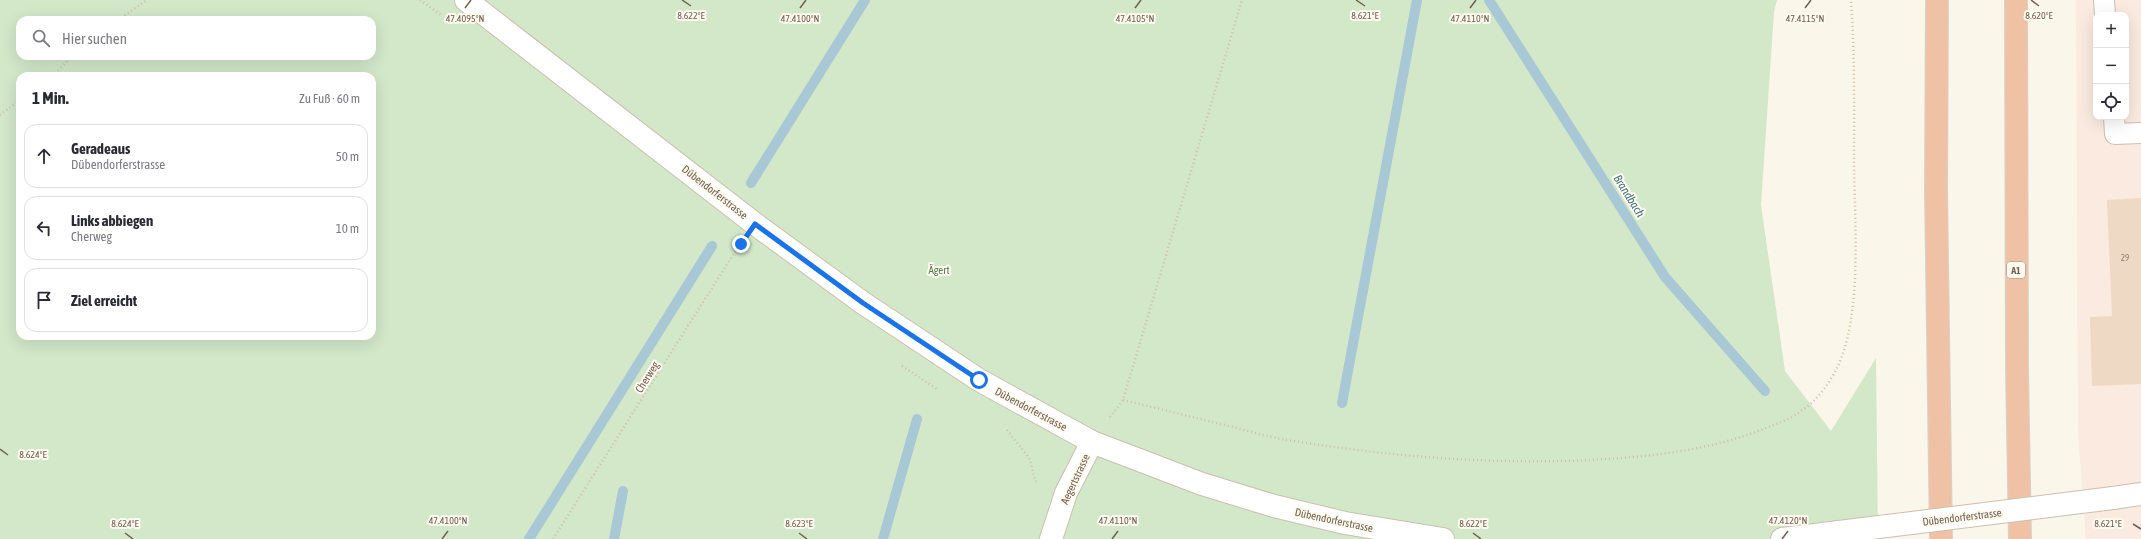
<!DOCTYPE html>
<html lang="de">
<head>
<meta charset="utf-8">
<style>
	:root { --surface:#fff; --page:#f7f7f7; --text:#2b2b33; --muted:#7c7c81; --line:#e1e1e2 }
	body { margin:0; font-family:"Asap Condensed",sans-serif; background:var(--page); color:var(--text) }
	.controls { position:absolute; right:12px; top:12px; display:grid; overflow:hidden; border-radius:8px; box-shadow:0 4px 16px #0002 }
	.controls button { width:36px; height:36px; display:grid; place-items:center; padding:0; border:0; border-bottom:1px solid var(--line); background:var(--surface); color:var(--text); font:20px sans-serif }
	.stop { position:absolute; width:12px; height:12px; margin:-9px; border:3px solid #1a73e8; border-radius:50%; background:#fff }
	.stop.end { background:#1a73e8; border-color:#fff; box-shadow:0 1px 4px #0008 }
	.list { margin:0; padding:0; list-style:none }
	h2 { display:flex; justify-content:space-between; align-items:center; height:52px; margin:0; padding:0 16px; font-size:17px }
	h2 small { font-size:13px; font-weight:400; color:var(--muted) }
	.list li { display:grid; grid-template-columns:26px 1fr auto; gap:12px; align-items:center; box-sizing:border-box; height:64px; margin:0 8px 8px; padding:0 8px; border:1px solid var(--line); border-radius:12px }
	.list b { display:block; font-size:15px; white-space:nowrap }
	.list p { margin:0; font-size:13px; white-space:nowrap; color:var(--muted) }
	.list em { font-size:13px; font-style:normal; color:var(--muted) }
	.icon { flex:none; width:22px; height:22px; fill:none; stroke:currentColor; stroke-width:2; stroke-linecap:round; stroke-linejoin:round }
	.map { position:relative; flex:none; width:2141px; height:539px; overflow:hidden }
	.search { position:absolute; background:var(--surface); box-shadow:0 4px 16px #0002; left:16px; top:16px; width:360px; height:44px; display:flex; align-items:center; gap:10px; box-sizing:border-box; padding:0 14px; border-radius:12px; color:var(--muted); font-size:15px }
	.panel { position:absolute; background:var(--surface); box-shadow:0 4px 16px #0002; left:16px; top:72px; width:360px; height:268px; border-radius:12px }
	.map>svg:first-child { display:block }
	.commercial { fill:#faeadf; fill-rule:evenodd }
	.green { fill:#d2e8c9; fill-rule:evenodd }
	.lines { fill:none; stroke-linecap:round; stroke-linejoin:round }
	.stream { stroke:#a7c8d4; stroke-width:10 }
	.building { fill:#eed9c4 }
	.service-casing { stroke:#ccbfb0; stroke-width:22 }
	.minor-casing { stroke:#ccbfb0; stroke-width:24 }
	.tertiary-casing { stroke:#ccbfb0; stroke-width:24 }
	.motorway-casing { stroke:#d8d2ce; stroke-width:24 }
	.path { stroke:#d3bda6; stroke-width:2.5; stroke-dasharray:1 3; stroke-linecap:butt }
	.service { stroke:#fff; stroke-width:20 }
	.minor { stroke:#fff; stroke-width:22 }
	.tertiary { stroke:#fff; stroke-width:22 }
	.motorway { stroke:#efc2a6; stroke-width:22 }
	.tertiary-bridge-casing { stroke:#ccbfb0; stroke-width:24; stroke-linecap:butt }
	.tertiary-bridge { stroke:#fff; stroke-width:22 }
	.route { stroke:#1a73e8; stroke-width:5 }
	.ticks { fill:none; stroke:#74604f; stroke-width:1.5 }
	.labels { text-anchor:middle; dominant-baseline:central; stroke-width:4; stroke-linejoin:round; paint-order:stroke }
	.number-label { font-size:9px; fill:#927e6c }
	.shield { fill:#fefaf0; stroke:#9d8e7f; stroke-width:1 }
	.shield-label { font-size:10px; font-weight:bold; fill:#74604f }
	.street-label { font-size:11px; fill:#74604f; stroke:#fefaf0 }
	.park-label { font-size:11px; fill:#547e4b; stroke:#fefaf0 }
	.water-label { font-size:12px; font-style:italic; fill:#4b7485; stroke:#fefaf0 }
	.ticks-label { font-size:10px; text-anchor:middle; fill:#74604f; stroke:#fefaf0; stroke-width:4; stroke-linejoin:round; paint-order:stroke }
</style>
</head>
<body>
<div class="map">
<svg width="2141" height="539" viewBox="0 0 2141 539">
	<rect width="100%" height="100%" fill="#fbf6ea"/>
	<path class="commercial" d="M2076 0H2141V539H2086L2078 433ZM2096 15H2126V117H2096Z"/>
	<path class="green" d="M0 0H1777L1774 12 1761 205 1785 371 1831 431 1876 358 1878 539H0ZM20 20H372V56H20ZM20 76H372V336H20Z"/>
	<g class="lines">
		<g class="stream">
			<path d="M1489 0 1665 277 1765 391"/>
			<path d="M751 183 865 0"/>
			<path d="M1342 403 1417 0"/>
			<path d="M529 539 712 246"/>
			<path d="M614 539 623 491"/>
			<path d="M883 539 917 419"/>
		</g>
	</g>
	<path class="building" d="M2141 198V384L2092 386 2090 317 2112 316 2107 200Z"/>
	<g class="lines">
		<g class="service-casing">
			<g id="service">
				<path d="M2104 0 2105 15"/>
				<path d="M2114 117 2115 134 2141 133"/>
			</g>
		</g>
		<g class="minor-casing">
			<path id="minor" d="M1051 539 1066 493 1092 442"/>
		</g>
		<g class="tertiary-casing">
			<g id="tertiary">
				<path d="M466 0 755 224 863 303 979 380 1092 442 1202 484 1274 506 1345 523 1443 539"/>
				<path d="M2113 498 2141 494"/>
				<path d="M1782 539 1839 532"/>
			</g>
		</g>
		<g class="motorway-casing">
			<g id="motorway">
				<path d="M1937 0 1936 190 1941 539"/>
				<path d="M2016 0 2017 368 2020 539"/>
			</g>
		</g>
		<g class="path">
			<path d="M420 0 441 15"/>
			<path d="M118 20 147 0"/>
			<path d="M52 76 73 56"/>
			<path d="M0 115 20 100"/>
			<path d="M902 366 937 389"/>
			<path d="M1123 400C1160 409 1196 418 1233 427 1251 432 1269 437 1287 440 1387 456 1489 465 1590 460 1644 457 1698 452 1750 434 1767 427 1786 422 1801 411 1816 402 1829 384 1837 368 1862 317 1855 226 1854 169 1854 112 1855 56 1851 0"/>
			<path d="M1110 417 1123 400 1242 0"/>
			<path d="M1007 430 1030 459 1035 481 1039 482"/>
			<path d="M553 539 738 247"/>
		</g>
		<use href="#service" class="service"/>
		<use href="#minor" class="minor"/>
		<use href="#tertiary" class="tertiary"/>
		<use href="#motorway" class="motorway"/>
		<g class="tertiary-bridge-casing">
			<path id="tertiary-bridge" d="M1839 532 2113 498"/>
		</g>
		<use href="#tertiary-bridge" class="tertiary-bridge"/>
	</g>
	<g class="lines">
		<path class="route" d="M741 244 755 224 863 303 979 380"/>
	</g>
	<path class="ticks" d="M682 0 691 6M1356 0 1365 6M2031 0 2039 6M465 8 471 0M800 8 806 0M1135 8 1141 0M1470 8 1476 0M1805 8 1811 0M0 449 8 455M2133 524 2141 529M125 533 133 539M799 533 807 539M1473 533 1481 539M442 539 448 531M1112 539 1118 531M1782 539 1788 531"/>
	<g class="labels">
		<g class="number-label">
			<text x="2125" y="258">29</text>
		</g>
		<rect class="shield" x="2007" y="262" width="18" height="16" rx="3"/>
		<g class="shield-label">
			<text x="2016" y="270">A1</text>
		</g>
		<g class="street-label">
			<text transform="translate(715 192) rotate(38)">Dübendorferstrasse</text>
			<text transform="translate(647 377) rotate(-58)">Cherweg</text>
			<text transform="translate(1031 409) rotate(28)">Dübendorferstrasse</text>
			<text transform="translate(1075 479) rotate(-65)">Aegertstrasse</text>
			<text transform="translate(1962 517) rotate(-7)">Dübendorferstrasse</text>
			<text transform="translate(1334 520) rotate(12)">Dübendorferstrasse</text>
		</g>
		<g class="park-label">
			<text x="939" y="270">Ägert</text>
		</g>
		<g class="water-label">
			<text transform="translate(1629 196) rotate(58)">Brandbach</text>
		</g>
	</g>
	<g class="ticks-label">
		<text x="1365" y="19">8.621°E</text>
		<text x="691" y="19">8.622°E</text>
		<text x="2039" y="19">8.620°E</text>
		<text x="465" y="22">47.4095°N</text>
		<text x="800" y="22">47.4100°N</text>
		<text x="1135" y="22">47.4105°N</text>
		<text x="1470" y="22">47.4110°N</text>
		<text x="1805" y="22">47.4115°N</text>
		<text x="33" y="458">8.624°E</text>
		<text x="448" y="524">47.4100°N</text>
		<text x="1118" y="524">47.4110°N</text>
		<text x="1788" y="524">47.4120°N</text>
		<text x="125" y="527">8.624°E</text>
		<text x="799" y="527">8.623°E</text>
		<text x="1473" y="527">8.622°E</text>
		<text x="2108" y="527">8.621°E</text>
	</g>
</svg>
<div class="controls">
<button>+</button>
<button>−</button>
<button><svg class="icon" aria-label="locate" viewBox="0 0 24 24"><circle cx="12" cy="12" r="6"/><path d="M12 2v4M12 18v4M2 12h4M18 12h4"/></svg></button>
</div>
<div class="stop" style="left:979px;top:380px"></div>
<div class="stop end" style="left:741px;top:244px"></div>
<div class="search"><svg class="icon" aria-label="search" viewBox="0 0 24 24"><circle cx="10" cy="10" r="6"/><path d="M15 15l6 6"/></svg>Hier suchen</div>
<section class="panel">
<h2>1 Min.<small>Zu Fuß · 60 m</small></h2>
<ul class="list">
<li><svg class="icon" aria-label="ahead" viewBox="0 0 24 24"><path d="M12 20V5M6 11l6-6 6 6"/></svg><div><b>Geradeaus</b><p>Dübendorferstrasse</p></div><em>50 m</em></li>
<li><svg class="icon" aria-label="left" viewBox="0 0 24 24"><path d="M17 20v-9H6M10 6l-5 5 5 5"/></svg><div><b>Links abbiegen</b><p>Cherweg</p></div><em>10 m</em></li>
<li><svg class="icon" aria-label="arrive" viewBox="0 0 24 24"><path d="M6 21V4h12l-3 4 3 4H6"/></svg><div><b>Ziel erreicht</b></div></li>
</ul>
</section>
</div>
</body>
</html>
